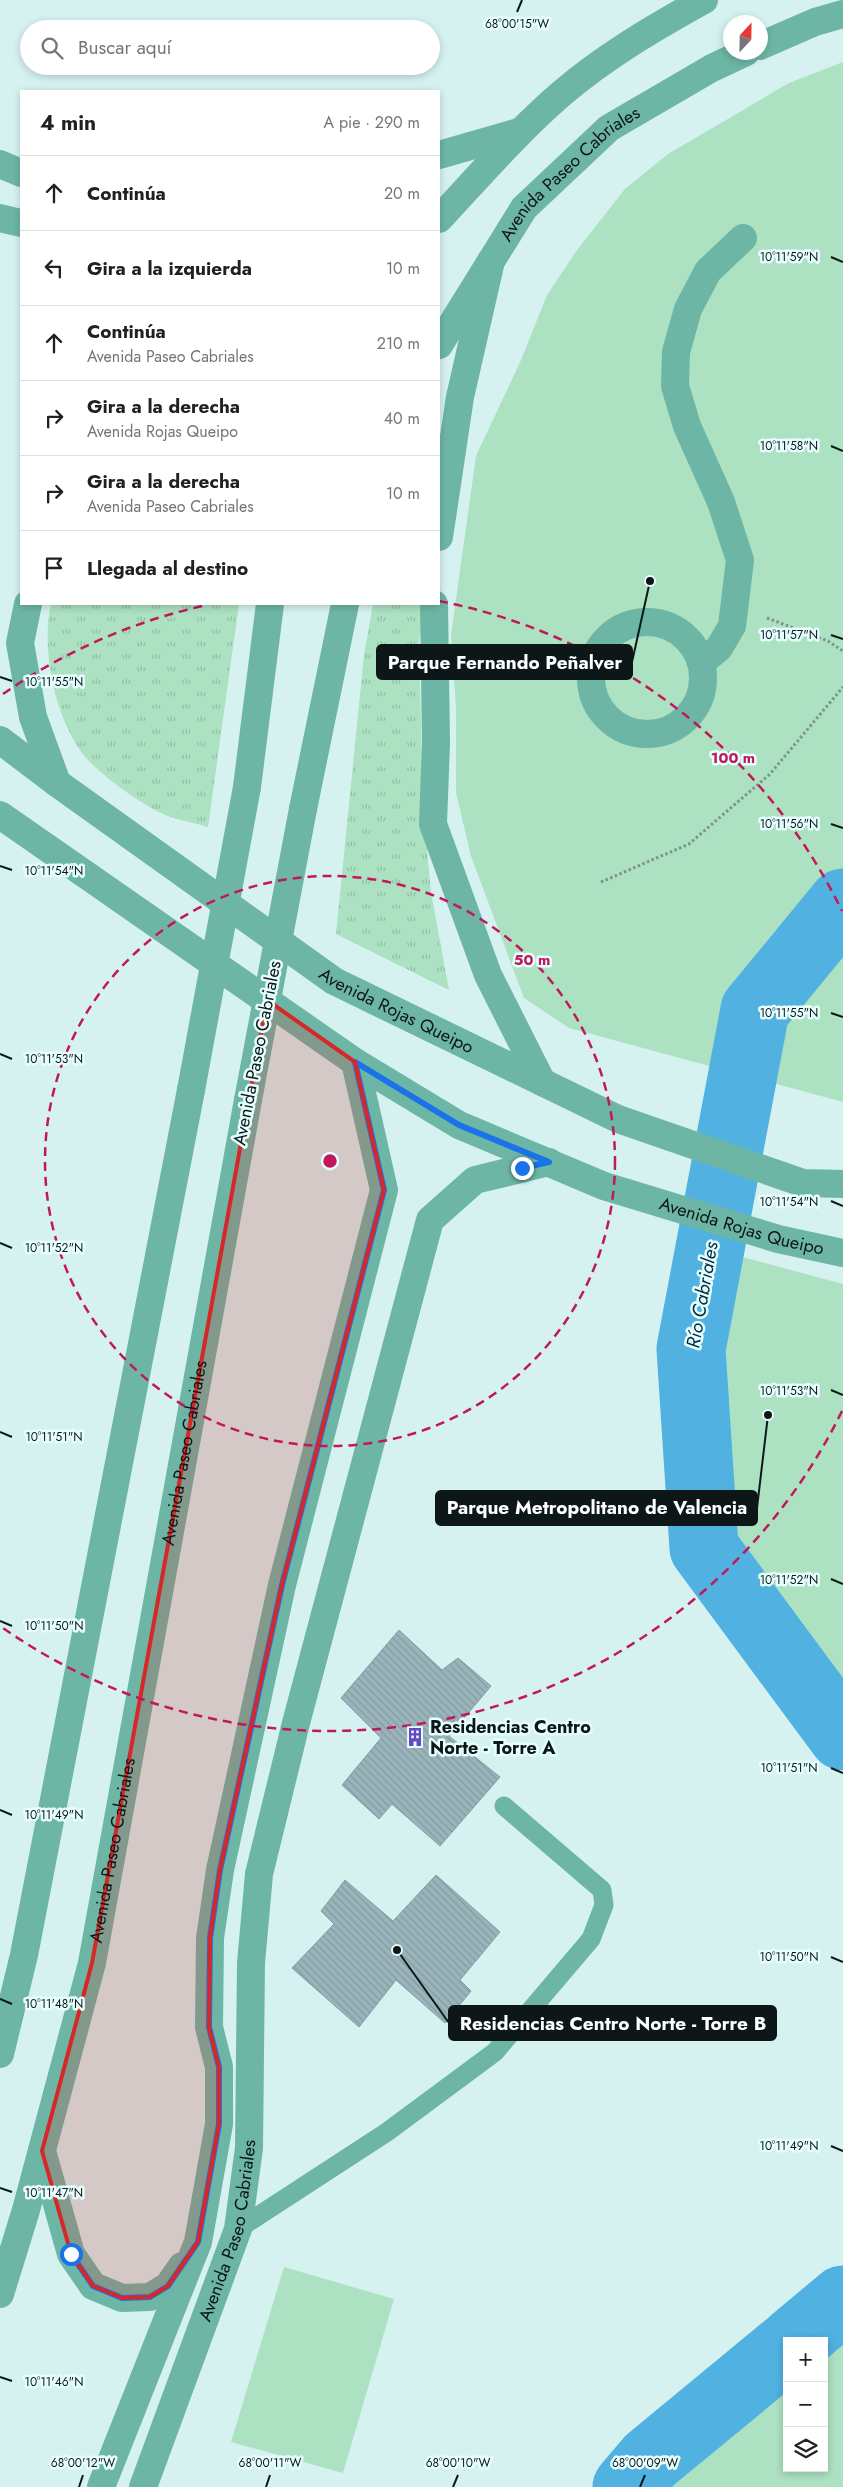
<!DOCTYPE html>
<html lang="es">
<head>
<meta charset="utf-8">
<style>
	:root { --surface:#fff; --page:#f2f2f2; --text:#202124; --muted:#757577; --line:#e0e0e0 }
	body { margin:0; font-family:Jost,sans-serif; background:var(--page); color:var(--text) }
	.controls { position:absolute; right:15px; bottom:15px; display:grid; overflow:hidden; border-radius:0px; box-shadow:0 2px 8px #0003 }
	.controls button { width:45px; height:45px; display:grid; place-items:center; padding:0; border:0; border-bottom:1px solid var(--line); background:var(--surface); color:var(--text); font:25px sans-serif }
	.compass { position:absolute; left:723px; top:15px; width:45px; height:45px; border-radius:50%; background:var(--surface); box-shadow:0 2px 8px #0003; rotate:22deg }
	.stop { position:absolute; width:15px; height:15px; margin:-11px; border:4px solid #1a73e8; border-radius:50%; background:#fff }
	.stop.end { background:#1a73e8; border-color:#fff; box-shadow:0 1px 5px #0008 }
	.list { margin:0; padding:0; list-style:none }
	h2 { display:flex; justify-content:space-between; align-items:center; height:65px; margin:0; padding:0 20px; font-size:21px }
	h2 small { font-size:16px; font-weight:400; color:var(--muted) }
	.list li { display:grid; grid-template-columns:32px 1fr auto; gap:15px; align-items:center; box-sizing:border-box; height:75px; padding:0 20px; border-top:1px solid var(--line) }
	.list b { display:block; font-size:19px; white-space:nowrap }
	.list p { margin:0; font-size:16px; white-space:nowrap; color:var(--muted) }
	.list em { font-size:16px; font-style:normal; color:var(--muted) }
	.icon { flex:none; width:28px; height:28px; fill:none; stroke:currentColor; stroke-width:2; stroke-linecap:round; stroke-linejoin:round }
	.map { position:relative; flex:none; width:843px; height:2487px; overflow:hidden }
	.search { position:absolute; background:var(--surface); box-shadow:0 2px 8px #0003; left:20px; top:20px; width:420px; height:55px; display:flex; align-items:center; gap:12px; box-sizing:border-box; padding:0 18px; border-radius:28px; color:var(--muted); font-size:19px }
	.panel { position:absolute; background:var(--surface); box-shadow:0 2px 8px #0003; left:20px; top:90px; width:420px; height:515px; border-radius:0px }
	.map>svg:first-child { display:block }
	.grass { fill:url(#grass-tufts) }
	.park { fill:#ace1c1 }
	.lines { fill:none; stroke-linecap:round; stroke-linejoin:round }
	.river { stroke:#51b1e1; stroke-width:69 }
	.building { fill:url(#building-back-hatch); stroke:#849da4 }
	.path { stroke:#7d9291; stroke-width:3; stroke-dasharray:2.5 2.5; stroke-linecap:butt }
	.service { stroke:#6db6a5; stroke-width:19 }
	.pedestrian { stroke:#6db6a5; stroke-width:28 }
	.minor { stroke:#6db6a5; stroke-width:28 }
	.tertiary { stroke:#6db6a5; stroke-width:28 }
	.minor-bridge { stroke:#6db6a5; stroke-width:28 }
	.route { stroke:#1a73e8; stroke-width:6 }
	.marked { fill:#d62828; fill-opacity:0.2; stroke:#d62828; stroke-width:4; stroke-linejoin:round }
	.ticks { fill:none; stroke:#0d1717; stroke-width:2 }
	.ring { fill:none; stroke:#c2185b; stroke-width:2.5; stroke-dasharray:9 6 }
	.labels { text-anchor:middle; dominant-baseline:central; stroke-width:5; stroke-linejoin:round; paint-order:stroke }
	.street-label { font-size:18px; fill:#0d1717; stroke:#e7fefe }
	.poi-label { font-size:18px; font-weight:bold; fill:#0d1717; stroke:#e7fefe; text-anchor:start }
	.water-label { font-size:19px; font-style:italic; fill:#012d41; stroke:#e7fefe }
	.ticks-label { font-size:12px; text-anchor:middle; fill:#0d1717; stroke:#e7fefe; stroke-width:5; stroke-linejoin:round; paint-order:stroke }
	.centre { fill:#c2185b; stroke:#e7fefe; stroke-width:2.5 }
	.ring-label { font-size:15px; text-anchor:middle; font-weight:bold; fill:#c2185b; stroke:#e7fefe; stroke-width:5; stroke-linejoin:round; paint-order:stroke }
	.leader { fill:none; stroke:#0d1717; stroke-width:2 }
	.callout-dot { fill:#0d1717; stroke:#e7fefe; stroke-width:2 }
	.callout { fill:#0d1717; stroke:#0d1717; stroke-width:2 }
	.callout-label { font-size:19px; text-anchor:middle; font-weight:bold; fill:#fff }
</style>
</head>
<body>
<div class="map">
<svg width="843" height="2487" viewBox="0 0 843 2487">
	<defs>
		<pattern id="grass-tufts" width="24" height="20" patternUnits="userSpaceOnUse" patternTransform="scale(1.25)"><rect width="24" height="20" fill="#ace1c1"/><path d="M3 7l-1-3M5 7V3M7 7l1-3M15 17l-1-3M17 17v-4M19 17l1-3" fill="none" stroke="#93c0a5"/></pattern>
		<pattern id="building-back-hatch" width="6" height="6" patternUnits="userSpaceOnUse" patternTransform="scale(1.25)"><rect width="6" height="6" fill="#9ab4bb"/><path d="M-1 5l2 2M0 0l6 6M5-1l2 2" fill="none" stroke="#849aa0"/></pattern>
	</defs>
	<rect width="100%" height="100%" fill="#d5f2f1"/>
	<g class="grass">
		<path d="M51 604H239L208 827C193 822 175 820 161 813 138 802 93 770 80 750 54 713 41 647 51 604Z"/>
		<path d="M373 604H423L419 643 423 809 431 892 449 990 336 934 364 655Z"/>
	</g>
	<g class="park">
		<path d="M843 62V1102L569 1028 524 998 471 856 456 793V707L451 635 476 456 521 360 547 295 577 250 625 189 668 154 789 83Z"/>
		<path d="M701 1246 843 1284V1699L693 1527 691 1304Z"/>
		<path d="M284 2267 394 2299 343 2473 231 2442Z"/>
		<path d="M843 2304V2487H615L787 2348V2468H824V2341H796Z"/>
	</g>
	<g class="lines">
		<g class="river">
			<path d="M843 903 755 1010 691 1349 704 1548 843 1736"/>
			<path d="M794 2341 843 2300"/>
			<path d="M627 2487 650 2460 787 2347"/>
		</g>
	</g>
	<g class="building">
		<path d="M399 1630 442 1670 458 1658 491 1686 449 1736 500 1777 440 1846 392 1804 379 1819 342 1785 381 1738 341 1698Z"/>
		<path d="M436 1875 500 1932 460 1980 471 1991 445 2023 396 1980 359 2027 292 1968 334 1924 321 1911 345 1880 393 1921Z"/>
	</g>
	<g class="lines">
		<g class="path">
			<path d="M767 618 828 641 843 651"/>
			<path d="M601 882 689 844 770 774 843 687"/>
		</g>
		<path class="service" d="M238 2229 387 2132 495 2052 591 1939 604 1905 602 1890 504 1806"/>
		<g class="pedestrian">
			<circle cx="647" cy="678" r="56"/>
			<path d="M702 662 719 648 732 626 740 560 721 502 687 426 675 386 676 352 688 309 708 271 743 238"/>
		</g>
		<g class="minor">
			<path d="M760 46 815 22 843 14"/>
			<path d="M439 155 519 132"/>
			<path d="M0 164 21 173"/>
			<path d="M0 218 21 223"/>
			<path d="M439 219C479 176 517 132 561 94 604 57 655 27 704 0"/>
			<path id="s1" d="M439 345 524 208 609 128 712 68 746 52"/>
			<path d="M247 787 270 604"/>
			<path d="M303 809 345 604"/>
			<path d="M0 2054 24 1955 191 1090"/>
			<path d="M42 2151 71 2254 93 2286 122 2298 150 2297 168 2286 182 2266"/>
			<path id="s2" d="M0 2294 26 2210 92 1963 248 1100"/>
			<path d="M101 2487 198 2242 219 2124V2067L209 2027 210 1938 220 1870 282 1585 384 1190 355 1062"/>
			<path id="s3" d="M143 2487 238 2229 249 2148 251 1963 259 1874 296 1723 430 1220 475 1180 549 1162"/>
		</g>
		<g class="tertiary">
			<path d="M439 537 460 397 491 261"/>
			<path d="M28 604 20 643 33 717 57 783"/>
			<path d="M434 604 436 743 433 824 488 975 542 1082"/>
			<path id="s4" d="M0 740 57 783 334 981 618 1119 803 1183 843 1184"/>
			<path id="s5" d="M0 815 355 1062 459 1125 604 1186 778 1239 843 1253"/>
		</g>
		<g class="minor-bridge">
			<path d="M191 1090 247 787"/>
			<path d="M248 1100 303 809"/>
		</g>
	</g>
	<g class="lines">
		<path class="route" d="M71 2254 93 2286 122 2298 150 2297 168 2286 198 2242 219 2124V2067L209 2027 210 1938 220 1870 282 1585 384 1190 355 1062 459 1125 549 1162 522 1168"/>
	</g>
	<path class="marked" d="M267 1000 355 1062 384 1190 282 1585 220 1870 210 1938 209 2027 219 2067V2124L198 2242 168 2286 150 2297 122 2298 93 2286 71 2254 42 2151 92 1963Z"/>
	<path class="ticks" d="M517 12 522 0M831 257 843 262M831 446 843 451M831 635 843 639M0 677 12 681M831 824 843 828M0 866 12 870M831 1013 843 1017M0 1054 12 1059M831 1201 843 1206M0 1243 12 1248M831 1390 843 1395M0 1432 12 1437M831 1579 843 1584M0 1621 12 1626M831 1768 843 1773M0 1810 12 1815M831 1957 843 1962M0 1999 12 2004M831 2146 843 2151M0 2188 12 2192M0 2377 12 2381M79 2487 83 2475M266 2487 270 2475M453 2487 458 2475M640 2487 645 2475"/>
	<g class="ring">
		<circle cx="330" cy="1161" r="285"/>
		<path d="M842 1411A570 570 0 0 1 3 1628M3 694A570 570 0 0 1 207 605M439 601A570 570 0 0 1 842 911"/>
	</g>
	<defs>
		<g id="building-bare" transform="scale(1.5)"><path d="M-4-6H4V6H1V3H-1V6H-4ZM-2.5-4.3h1.7v1.8h-1.7ZM.8-4.3h1.7v1.8H.8ZM-2.5-1h1.7V.8h-1.7ZM.8-1h1.7V.8H.8Z" fill="#6748c1" stroke="#e7fefe" stroke-width="2.5" paint-order="stroke"/></g>
	</defs>
	<g fill-rule="evenodd">
		<use href="#building-bare" x="415" y="1737"/>
	</g>
	<g class="labels">
		<g class="street-label">
			<text stroke="none"><textPath href="#s1" startOffset="218">Avenida Paseo Cabriales</textPath></text>
			<text stroke="none"><textPath href="#s4" startOffset="481">Avenida Rojas Queipo</textPath></text>
			<text transform="translate(257 1053) rotate(-79)">Avenida Paseo Cabriales</text>
			<text stroke="none"><textPath href="#s5" startOffset="855">Avenida Rojas Queipo</textPath></text>
			<text stroke="none"><textPath href="#s2" startOffset="862">Avenida Paseo Cabriales</textPath></text>
			<text stroke="none"><textPath href="#s2" startOffset="458">Avenida Paseo Cabriales</textPath></text>
			<text stroke="none"><textPath href="#s3" startOffset="271">Avenida Paseo Cabriales</textPath></text>
		</g>
		<g class="poi-label">
			<text x="430" y="1727">Residencias Centro<tspan x="430" dy="21">Norte - Torre A</tspan></text>
		</g>
		<g class="water-label">
			<text transform="translate(702 1295) rotate(-80)">Río Cabriales</text>
		</g>
	</g>
	<g class="ticks-label">
		<text x="517" y="28">68°00'15"W</text>
		<text x="789" y="261">10°11'59"N</text>
		<text x="789" y="450">10°11'58"N</text>
		<text x="789" y="639">10°11'57"N</text>
		<text x="54" y="686">10°11'55"N</text>
		<text x="789" y="828">10°11'56"N</text>
		<text x="54" y="875">10°11'54"N</text>
		<text x="789" y="1017">10°11'55"N</text>
		<text x="54" y="1063">10°11'53"N</text>
		<text x="789" y="1206">10°11'54"N</text>
		<text x="54" y="1252">10°11'52"N</text>
		<text x="789" y="1395">10°11'53"N</text>
		<text x="54" y="1441">10°11'51"N</text>
		<text x="789" y="1584">10°11'52"N</text>
		<text x="54" y="1630">10°11'50"N</text>
		<text x="789" y="1772">10°11'51"N</text>
		<text x="54" y="1819">10°11'49"N</text>
		<text x="789" y="1961">10°11'50"N</text>
		<text x="54" y="2008">10°11'48"N</text>
		<text x="789" y="2150">10°11'49"N</text>
		<text x="54" y="2197">10°11'47"N</text>
		<text x="54" y="2386">10°11'46"N</text>
		<text x="83" y="2467">68°00'12"W</text>
		<text x="270" y="2467">68°00'11"W</text>
		<text x="458" y="2467">68°00'10"W</text>
		<text x="645" y="2467">68°00'09"W</text>
	</g>
	<circle cx="330" cy="1161" r="8" class="centre"/>
	<g class="ring-label">
		<text x="733" y="763">100 m</text>
		<text x="532" y="965">50 m</text>
	</g>
	<path class="leader" d="M650 581L632 662M768 1415L757 1508M397 1950L449 2023"/>
	<g class="callout-dot">
		<circle cx="650" cy="581" r="5"/>
		<circle cx="768" cy="1415" r="5"/>
		<circle cx="397" cy="1950" r="5"/>
	</g>
	<g class="callout">
		<rect x="377" y="645" width="255" height="34" rx="5"/>
		<rect x="436" y="1491" width="321" height="34" rx="5"/>
		<rect x="449" y="2006" width="327" height="34" rx="5"/>
	</g>
	<g class="callout-label">
		<text x="505" y="669">Parque Fernando Peñalver</text>
		<text x="597" y="1514">Parque Metropolitano de Valencia</text>
		<text x="613" y="2030">Residencias Centro Norte - Torre B</text>
	</g>
</svg>
<div class="controls">
<button>+</button>
<button>−</button>
<button><svg class="icon" aria-label="layers" viewBox="0 0 24 24"><path d="M12 4l9 5-9 5-9-5zM3 14l9 5 9-5"/></svg></button>
</div>
<svg class="compass" viewBox="-18 -18 36 36"><path d="M0-13l5 13h-10z" fill="#e53935"/><path d="M0 13l5-13h-10z" fill="#757577"/></svg>
<div class="stop" style="left:71px;top:2254px"></div>
<div class="stop end" style="left:522px;top:1168px"></div>
<div class="search"><svg class="icon" aria-label="search" viewBox="0 0 24 24"><circle cx="10" cy="10" r="6"/><path d="M15 15l6 6"/></svg>Buscar aquí</div>
<section class="panel">
<h2>4 min<small>A pie · 290 m</small></h2>
<ul class="list">
<li><svg class="icon" aria-label="ahead" viewBox="0 0 24 24"><path d="M12 20V5M6 11l6-6 6 6"/></svg><div><b>Continúa</b></div><em>20 m</em></li>
<li><svg class="icon" aria-label="left" viewBox="0 0 24 24"><path d="M17 20v-9H6M10 6l-5 5 5 5"/></svg><div><b>Gira a la izquierda</b></div><em>10 m</em></li>
<li><svg class="icon" aria-label="ahead" viewBox="0 0 24 24"><path d="M12 20V5M6 11l6-6 6 6"/></svg><div><b>Continúa</b><p>Avenida Paseo Cabriales</p></div><em>210 m</em></li>
<li><svg class="icon" aria-label="right" viewBox="0 0 24 24"><path d="M7 20v-9h11M14 6l5 5-5 5"/></svg><div><b>Gira a la derecha</b><p>Avenida Rojas Queipo</p></div><em>40 m</em></li>
<li><svg class="icon" aria-label="right" viewBox="0 0 24 24"><path d="M7 20v-9h11M14 6l5 5-5 5"/></svg><div><b>Gira a la derecha</b><p>Avenida Paseo Cabriales</p></div><em>10 m</em></li>
<li><svg class="icon" aria-label="arrive" viewBox="0 0 24 24"><path d="M6 21V4h12l-3 4 3 4H6"/></svg><div><b>Llegada al destino</b></div></li>
</ul>
</section>
</div>
</body>
</html>
